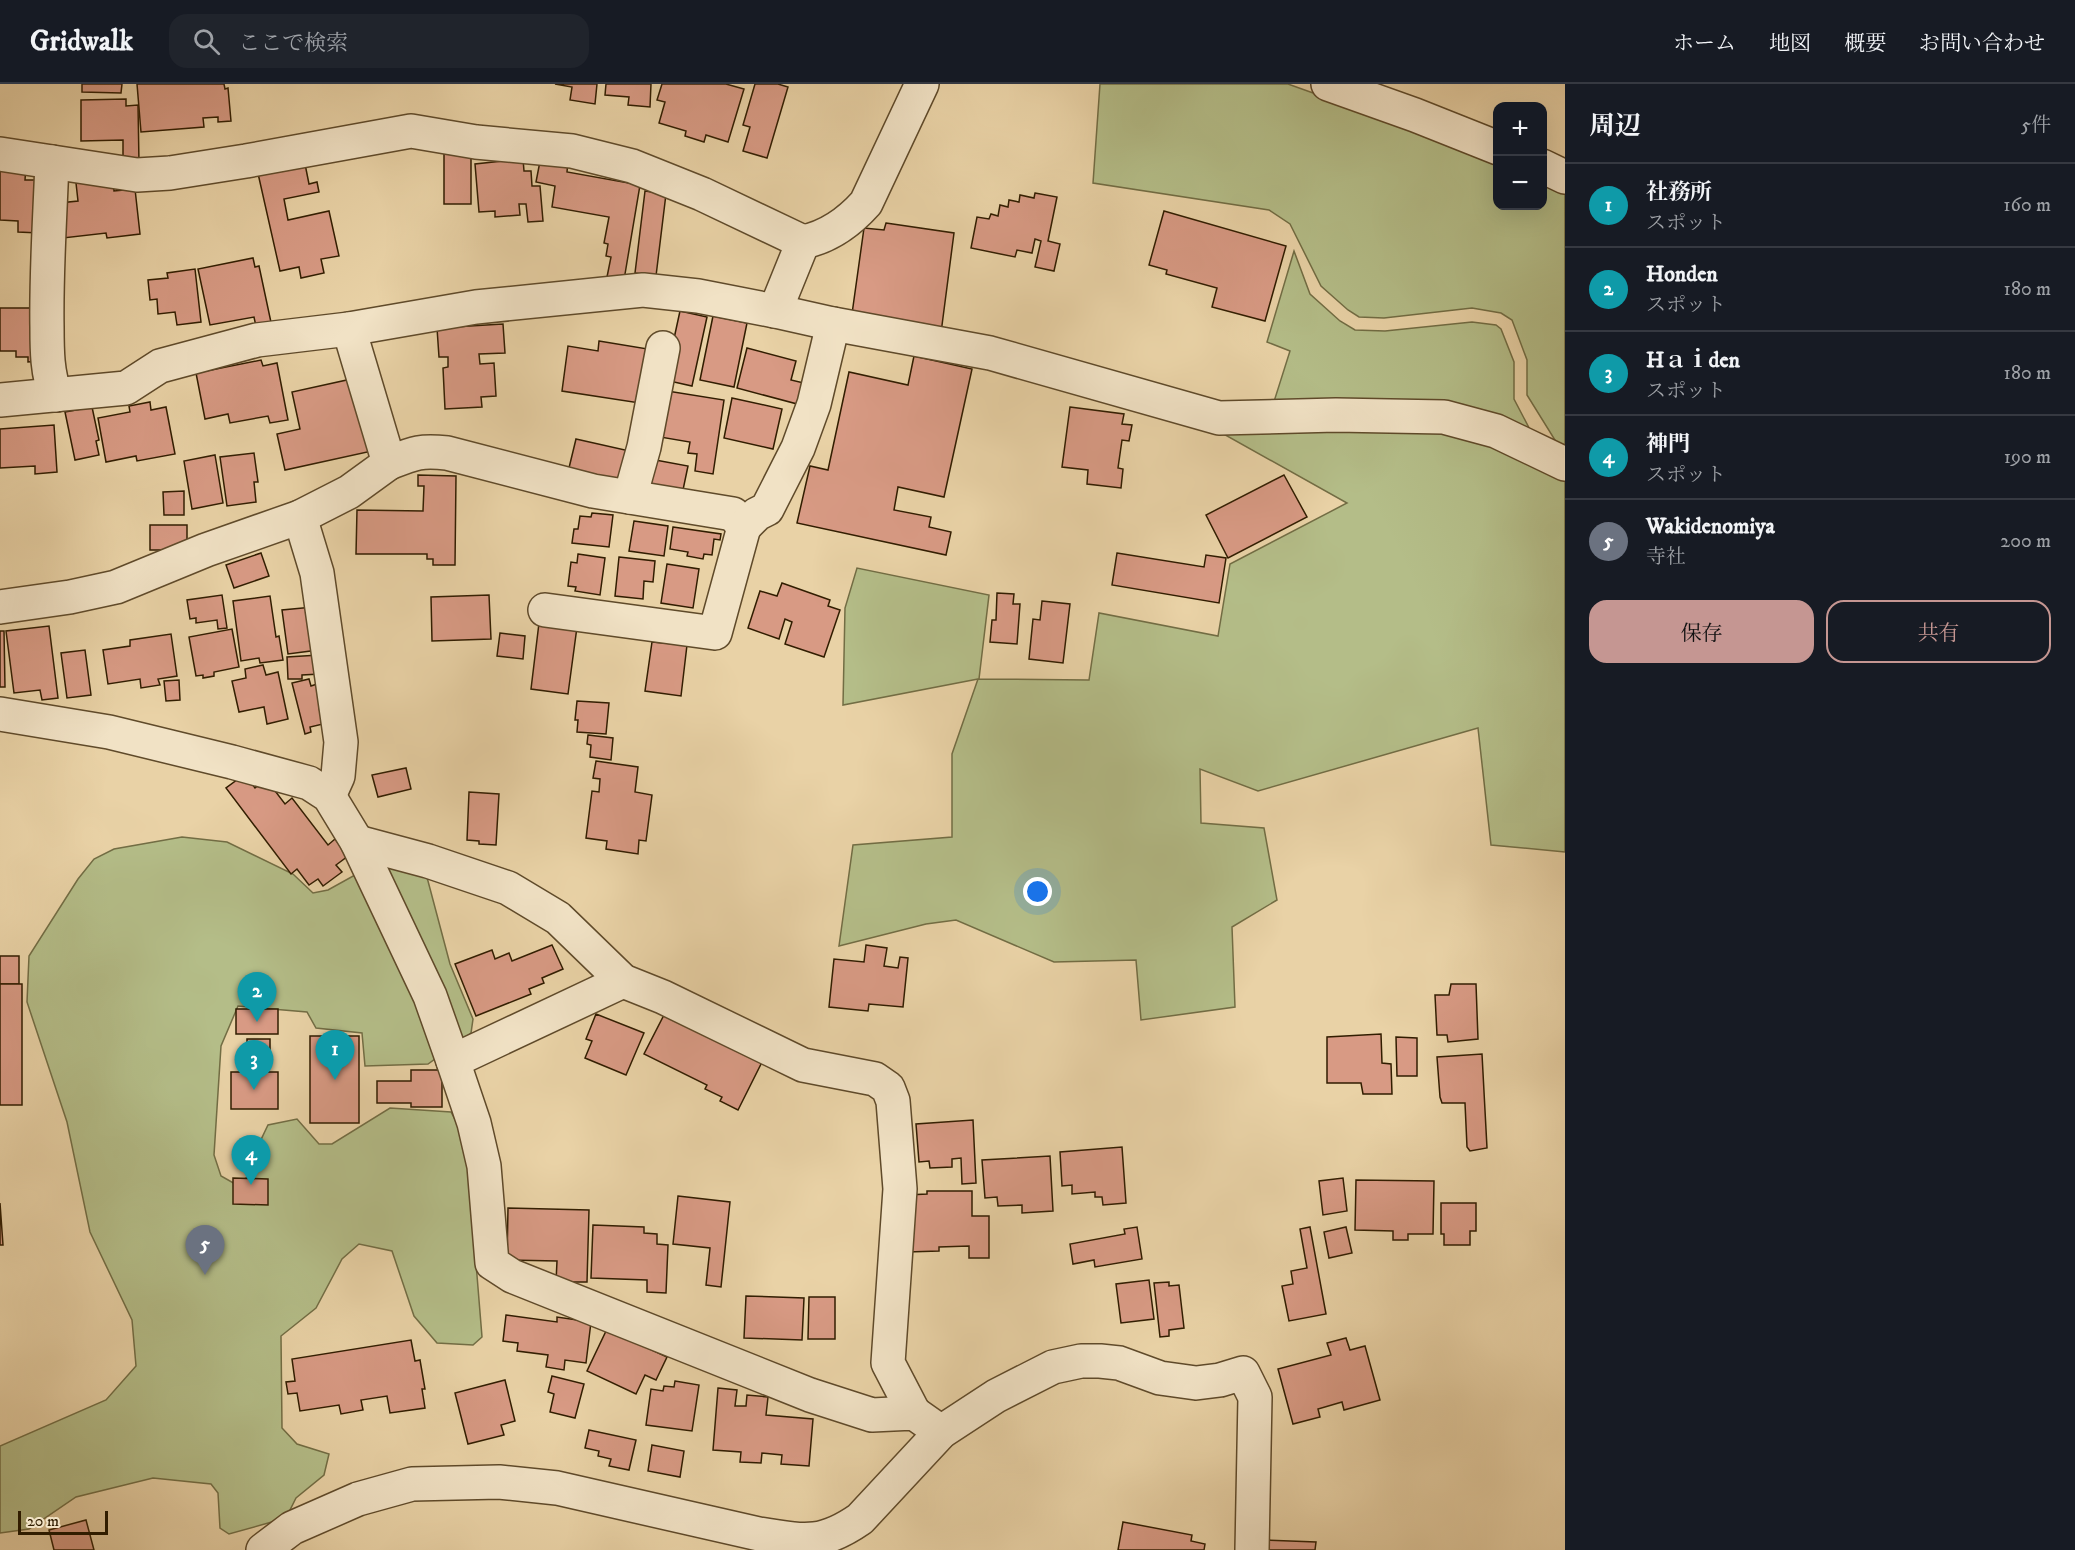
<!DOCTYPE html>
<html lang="ja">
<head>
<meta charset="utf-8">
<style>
	:root { --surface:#171b24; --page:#20242c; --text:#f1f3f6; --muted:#9ea1a6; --line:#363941; --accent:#c59692 }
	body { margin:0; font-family:"IM FELL DW Pica","Noto Serif JP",serif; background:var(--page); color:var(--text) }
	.controls { position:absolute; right:18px; top:18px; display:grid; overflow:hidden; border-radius:12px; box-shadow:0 6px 24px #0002 }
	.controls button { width:54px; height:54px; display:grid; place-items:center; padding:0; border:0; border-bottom:2px solid var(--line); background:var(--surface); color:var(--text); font:30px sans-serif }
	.scale { position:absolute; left:18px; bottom:15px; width:90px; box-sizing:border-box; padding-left:6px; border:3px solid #311d00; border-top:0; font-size:16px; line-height:21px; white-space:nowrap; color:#311d00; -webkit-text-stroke:4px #f1e2c5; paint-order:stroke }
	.you { position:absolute; left:1038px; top:808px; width:21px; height:21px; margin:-15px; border:4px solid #fff; border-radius:50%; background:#1a73e8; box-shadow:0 0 0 9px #1a73e833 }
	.badge { display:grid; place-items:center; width:39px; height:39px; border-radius:50%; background:var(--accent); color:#fff; font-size:20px; font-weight:700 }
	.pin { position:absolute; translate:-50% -50px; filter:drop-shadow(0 2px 3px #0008) }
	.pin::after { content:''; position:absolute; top:32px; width:21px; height:18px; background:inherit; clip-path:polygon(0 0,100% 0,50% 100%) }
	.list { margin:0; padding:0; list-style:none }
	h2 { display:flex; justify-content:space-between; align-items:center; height:78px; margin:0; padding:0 24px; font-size:26px }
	h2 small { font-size:20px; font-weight:400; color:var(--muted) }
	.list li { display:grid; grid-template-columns:39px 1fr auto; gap:18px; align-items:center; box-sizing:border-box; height:84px; padding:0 24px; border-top:2px solid var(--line) }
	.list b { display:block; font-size:22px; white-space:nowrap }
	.list p { margin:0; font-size:20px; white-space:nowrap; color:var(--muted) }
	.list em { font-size:20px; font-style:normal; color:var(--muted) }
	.actions { display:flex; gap:12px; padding:18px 24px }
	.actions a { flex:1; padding:14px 0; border:2px solid var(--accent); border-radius:18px; text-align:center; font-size:21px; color:var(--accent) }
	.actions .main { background:var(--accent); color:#111 }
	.icon { flex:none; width:33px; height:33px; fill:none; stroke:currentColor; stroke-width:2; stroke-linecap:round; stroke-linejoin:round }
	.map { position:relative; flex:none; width:1565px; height:1466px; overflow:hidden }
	header { display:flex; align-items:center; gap:36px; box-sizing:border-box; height:84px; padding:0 30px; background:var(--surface); border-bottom:2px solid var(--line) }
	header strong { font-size:28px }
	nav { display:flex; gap:33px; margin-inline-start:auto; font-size:21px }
	.search { width:420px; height:54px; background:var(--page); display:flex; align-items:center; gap:15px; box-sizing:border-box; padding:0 21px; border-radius:18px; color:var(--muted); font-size:22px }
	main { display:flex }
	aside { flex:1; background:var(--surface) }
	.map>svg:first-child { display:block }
	.green { fill:#b4bd88; stroke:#726d44; stroke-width:1.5 }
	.building { fill:#d89a84; stroke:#311d00; stroke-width:1.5 }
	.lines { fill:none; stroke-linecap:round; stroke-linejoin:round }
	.minor-casing { stroke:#5f4a2a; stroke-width:36 }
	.minor { stroke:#f1e2c5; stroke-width:33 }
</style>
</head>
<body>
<header>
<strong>Gridwalk</strong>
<div class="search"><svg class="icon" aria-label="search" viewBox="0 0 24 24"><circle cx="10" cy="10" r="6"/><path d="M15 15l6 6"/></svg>ここで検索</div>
<nav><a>ホーム</a><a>地図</a><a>概要</a><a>お問い合わせ</a></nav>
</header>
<main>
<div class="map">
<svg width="1565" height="1466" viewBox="0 0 1565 1466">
	<rect width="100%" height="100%" fill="#e9d2a6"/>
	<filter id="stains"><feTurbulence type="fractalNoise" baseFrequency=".00333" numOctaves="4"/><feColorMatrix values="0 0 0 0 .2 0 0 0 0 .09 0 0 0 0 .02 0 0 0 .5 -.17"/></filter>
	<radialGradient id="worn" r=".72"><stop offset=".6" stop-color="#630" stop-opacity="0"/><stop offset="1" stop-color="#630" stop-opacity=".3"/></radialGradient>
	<g class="green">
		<path d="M1100 0H1288L1411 44 1497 78 1498 122H1542L1543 96 1565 108V366L1558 361 1527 311V276L1512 236 1501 229 1472 224 1384 234 1359 233 1348 226 1321 202 1290 140 1269 126 1093 99Z"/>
		<path d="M1294 167 1310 210 1340 237 1355 246 1385 247 1472 238 1496 241 1501 245 1514 278V315L1538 361 1271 327 1290 267 1267 258Z"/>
		<path d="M1443 342 1565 391V768L1491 761 1478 644 1258 707 1200 685 1201 739 1264 744 1277 816 1232 843 1235 923 1141 936 1136 876 1054 878 956 836 926 840 839 862 853 761 952 753V670L978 595 843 621 845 524 857 484 989 511 979 595 1089 596 1099 529 1218 552 1230 480 1347 419 1211 343Z"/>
		<path d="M182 753 227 758 293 790 313 809 328 806 382 776 424 782 450 880 473 935 471 949 428 980 365 982 362 949 316 944 307 928 238 922 221 962 214 1071 221 1092 237 1101 259 1084 258 1062 268 1041 297 1035 319 1060H332L390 1024 451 1028 466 1056 482 1253 473 1261 437 1259 414 1232 392 1167 359 1160 342 1175 316 1224 281 1252 282 1344 297 1360 329 1370 324 1391 296 1414 286 1434 229 1450 220 1444 218 1409 211 1400 153 1394 76 1413 29 1445 0 1449V1362L106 1316 136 1282 132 1236 90 1148 67 1038 27 918 29 872 78 795 94 775 114 765Z"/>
	</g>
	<g class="building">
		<path d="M82 0H122L121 9 82 8Z"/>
		<path d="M137 0H224L225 5 228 4 231 37 218 38V33L203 34 204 43 141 48Z"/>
		<path d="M555 0H597L595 20 570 16 572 3Z"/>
		<path d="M606 0H651L650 23 628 21 629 13 605 11Z"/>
		<path d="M662 0H726L744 5 728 58 706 51 704 58 685 52 686 47 659 39 665 18 657 16Z"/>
		<path d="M755 0H778L788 3 767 74 743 67 750 43 743 41Z"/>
		<path d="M126 15V22L138 21 139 79H123V56L81 57V16Z"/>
		<rect x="444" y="68" width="27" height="52"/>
		<path d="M541 72 568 77 567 88 640 101 624 196 607 193 611 173 606 172 608 160 604 159 609 133 552 123 555 102 536 98Z"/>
		<path d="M304 75 309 100 317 98 319 108 284 115 288 136 329 127 339 172 321 175 324 189 301 194 299 183 280 187 257 85Z"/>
		<path d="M523 75 524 87H531L532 102H540L543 137 528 138 526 120H519L520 131 495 133V127L479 128 475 80Z"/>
		<path d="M0 80 26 82 25 96H36L39 149 18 148V137L0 136Z"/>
		<path d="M113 95 114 107 135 105 140 150 107 154 106 149 63 154 59 119 78 117 76 99Z"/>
		<path d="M645 107 666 110 656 192 635 189Z"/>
		<path d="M1035 109 1057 113 1048 157 1060 160 1054 187 1035 183 1041 157 1035 155 1032 169 1017 166 1015 173 971 164 977 133 989 135 991 130 998 132 1000 121 1008 123 1009 116 1019 118 1020 111 1034 114Z"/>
		<path d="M1164 127 1286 162 1265 237 1212 223 1217 204 1166 190 1167 186 1149 181Z"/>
		<path d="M886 139 954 149 941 249 851 237 864 144 884 146Z"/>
		<path d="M253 174 255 183 259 182 272 243 257 247 254 233 210 241 198 185Z"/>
		<path d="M195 185 201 238 177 241 175 228 158 230 157 215 150 216 148 196 168 194 167 189Z"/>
		<path d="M0 224H40V277L28 278V273H16V267H0Z"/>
		<path d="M680 227 707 233 692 302 665 296Z"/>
		<path d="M713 232 747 239 734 303 700 296Z"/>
		<path d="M503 240 505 269 479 270 480 280 494 279 496 312 481 313 482 323 445 325 443 284 448 283V273H439L437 244Z"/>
		<path d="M599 257 654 266 646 320 562 307 568 262 598 267Z"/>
		<path d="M747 264 796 277 791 296 808 300 801 321 737 304Z"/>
		<path d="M914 272 972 285 944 413 898 403 894 426 931 433 929 443 951 448 946 471 797 439 810 382 828 386 849 288 908 301Z"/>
		<path d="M261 276 263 282 277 279 288 336 270 339 268 332 230 339 228 330 205 335 196 289Z"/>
		<path d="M356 294 372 367 285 386 277 350 300 345 292 308Z"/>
		<path d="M661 306 724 316 713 390 695 387 697 370 688 369 690 358 654 352Z"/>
		<path d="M732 314 782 325 773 365 724 354Z"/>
		<path d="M150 318 151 326 166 323 175 370 137 377 136 372 106 378 98 334 130 328 129 322Z"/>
		<path d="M92 323 99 356 96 357 99 371 75 376 65 328Z"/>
		<path d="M1070 323 1124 330 1122 340 1132 341 1129 357 1122 356 1118 384 1123 385 1121 404 1087 400 1088 386 1062 383Z"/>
		<path d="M54 341 57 388 35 390V382L0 384V345Z"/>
		<path d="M576 355 634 368 626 402 568 388Z"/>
		<path d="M254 369 258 398H254L256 418 227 422 220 373Z"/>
		<path d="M215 371 223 419 192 425 184 377Z"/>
		<path d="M650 375 688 382 683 406 646 399Z"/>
		<path d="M418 391 456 392 455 481H433V475H427V470H356L357 426 423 427 424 402H418Z"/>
		<path d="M1284 391 1307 433 1228 474 1206 431Z"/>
		<path d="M184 407V431H164L163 408Z"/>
		<path d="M592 429 613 431 609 463 572 459 574 445H578L580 432 591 433Z"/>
		<path d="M634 437 668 442 664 472 629 467Z"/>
		<rect x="150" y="441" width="37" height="25"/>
		<path d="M673 443 721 450 720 456 714 455 712 471 704 470 703 475 687 472 688 468 670 465Z"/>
		<path d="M261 469 269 492 234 504 226 481Z"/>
		<path d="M1117 469 1204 483 1206 471 1226 474 1219 519 1112 501Z"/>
		<path d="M578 470 605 474 600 511 575 507 576 503 568 502 571 478 577 479Z"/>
		<path d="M619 473 655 477 653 498 644 497 643 515 615 512Z"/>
		<path d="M667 480 699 485 693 524 661 519Z"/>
		<path d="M782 499 830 516 828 522 840 526 824 573 785 560 792 538 785 535 779 555 748 544 760 507 777 512Z"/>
		<path d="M997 509 1014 510 1013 520H1020L1017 560 990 558 992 536H996Z"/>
		<path d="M222 511 227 544 218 545 217 536 196 539V534L190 535 187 516Z"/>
		<path d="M489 511 491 555 432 557 431 513Z"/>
		<path d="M270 512 276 553 279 552 283 576 260 579 259 574 241 577 233 517Z"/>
		<path d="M1042 517 1070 520 1063 579 1029 575 1033 535 1040 536Z"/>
		<path d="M313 523 318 566 288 570 282 526Z"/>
		<path d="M539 539 577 543 568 610 531 605Z"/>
		<path d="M49 542 58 614 42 616 40 606 14 609 6 547Z"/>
		<path d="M232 545 239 583 214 588V592L203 594V591L196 592 189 553Z"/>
		<path d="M0 547H4L5 603H0Z"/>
		<path d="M500 549 525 552 523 575 497 572Z"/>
		<path d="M171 550 177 592 158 595 160 601 141 604 140 595 108 600 103 566 130 562V556Z"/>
		<path d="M652 558 687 561 681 612 645 607Z"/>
		<path d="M85 566 91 611 67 614 61 569Z"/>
		<path d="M319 571 320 590 302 591V595H288L287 573Z"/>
		<path d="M263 581 266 591 278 588 288 635 267 640 264 623 239 628 232 597 246 594 245 585Z"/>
		<path d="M309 595 311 602 317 600 323 623 319 624 323 640 310 643 311 648 305 650 292 599Z"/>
		<path d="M179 596 180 616 166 617 164 597Z"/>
		<path d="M577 617 609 619 606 650 577 648 578 636H575Z"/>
		<path d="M588 651 613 654 611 676 590 673 591 661 587 660Z"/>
		<path d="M596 677 638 683 635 708 652 711 646 757 639 756 638 770 606 765 607 757 586 754 592 707 599 708 600 695 593 694Z"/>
		<path d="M406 684 411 705 378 713 372 691Z"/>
		<path d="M245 690 255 704 266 695 285 720 292 714 328 761 335 755 348 772 336 781 342 788 323 802 318 795 309 801 297 785 291 790 226 704Z"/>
		<path d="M469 708 499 710 496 761 479 760V757L467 756Z"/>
		<path d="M552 861 563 885 542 894 544 899 529 905 531 910 476 932 455 880 492 866 495 875 509 869 512 877Z"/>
		<path d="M866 861 887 864 884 882 898 884 900 873 908 874 903 923 869 920 868 927 829 923 834 875 864 878Z"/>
		<rect x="0" y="872" width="19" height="28"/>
		<rect x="0" y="900" width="22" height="121"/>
		<path d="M1451 900H1476L1478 955 1448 958 1447 951H1437L1435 911H1449Z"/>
		<rect x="236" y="925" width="42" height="25"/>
		<path d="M666 927 763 976 738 1026 720 1017 722 1013 705 1005 707 1001 644 970Z"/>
		<path d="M596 930 644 949 626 991 585 974 592 957 586 955Z"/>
		<path d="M1381 950 1382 979 1391 980 1392 1010H1363L1361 999H1327V953Z"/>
		<rect x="310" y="952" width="49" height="87"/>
		<path d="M1396 953 1417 954V992H1397Z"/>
		<rect x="247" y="955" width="23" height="24"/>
		<path d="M1482 970 1487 1064 1470 1067 1467 1063 1465 1019H1442L1440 1013 1437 973Z"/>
		<path d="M411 986H442V1023H411V1019H377V997H411Z"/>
		<rect x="231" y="988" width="47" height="37"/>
		<path d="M973 1036 976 1099 962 1100 961 1074 952 1075V1083L930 1084 929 1077 919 1078 916 1040Z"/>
		<path d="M1122 1063 1126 1119 1103 1121 1102 1113H1095V1108L1072 1110V1101L1062 1102 1060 1068Z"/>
		<path d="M1050 1072 1053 1127 1022 1129V1121L998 1122 997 1113 985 1114 982 1076Z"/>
		<path d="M233 1094 268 1095V1121L233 1120Z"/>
		<path d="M1343 1094 1347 1127 1323 1131 1319 1097Z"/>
		<path d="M1356 1096 1434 1097 1433 1150H1408V1156H1393V1147L1355 1146Z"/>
		<path d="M927 1107H972V1132H989V1174H969V1162L939 1163V1167L907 1168V1111L927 1110Z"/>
		<path d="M678 1112 730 1118 721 1203 706 1201 710 1164 673 1160Z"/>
		<path d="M0 1119 3 1161H0Z"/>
		<path d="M1441 1119H1476V1147H1470V1161H1444V1150H1441Z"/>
		<path d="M508 1124 589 1126 587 1198H556L557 1177 507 1176Z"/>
		<path d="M593 1141 644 1143V1149L657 1150V1160L668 1161 666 1209 647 1208V1196L591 1194Z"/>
		<path d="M1137 1143 1142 1175 1095 1183 1094 1176 1073 1180 1070 1160 1125 1150 1124 1145Z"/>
		<path d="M1310 1143 1326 1230 1289 1237 1282 1202 1293 1200 1291 1187 1307 1184 1300 1145Z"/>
		<path d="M1346 1143 1352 1169 1329 1174 1324 1148Z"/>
		<path d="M1149 1196 1154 1235 1121 1239 1116 1200Z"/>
		<path d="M1169 1198V1202L1179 1201 1184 1244 1169 1246V1252L1160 1253 1154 1199Z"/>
		<path d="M746 1212 804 1214 802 1256 744 1254Z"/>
		<path d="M809 1213H835V1255H808Z"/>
		<path d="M506 1231 557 1238V1233L591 1238 586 1279 565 1276 564 1286 546 1283 548 1271 517 1267 518 1259 503 1257Z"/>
		<path d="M607 1245 667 1273 656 1296 645 1291 636 1310 587 1287Z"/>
		<path d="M1346 1254 1350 1266 1365 1262 1380 1316 1344 1326 1342 1318 1318 1325 1320 1333 1293 1340 1278 1285 1331 1271 1327 1259Z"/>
		<path d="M411 1256 415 1277 420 1276 425 1305H422L425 1324 390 1329 387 1312 361 1316 363 1326 341 1330 339 1321 300 1327 297 1309 288 1310 286 1298 295 1297 292 1275Z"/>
		<path d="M552 1292 584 1300 575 1334 550 1328 554 1310 548 1308Z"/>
		<path d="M505 1296 515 1337 501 1341 504 1351 468 1360 455 1309Z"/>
		<path d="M675 1297 699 1301 692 1347 646 1341 651 1305 663 1307 664 1302 674 1303Z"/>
		<path d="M718 1304 737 1306 735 1322H746L747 1311 768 1313 766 1331 813 1335 809 1382 781 1380 782 1371 762 1369 761 1379 740 1378 741 1368 713 1366Z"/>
		<path d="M589 1346 636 1356 629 1386 609 1382 611 1375 598 1372 599 1367 585 1364Z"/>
		<path d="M652 1361 684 1367 680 1393 648 1387Z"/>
		<path d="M86 1436 94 1466H54L49 1446Z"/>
		<path d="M1123 1438 1192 1451 1191 1457 1205 1460 1204 1466H1118Z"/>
		<path d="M1265 1456 1316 1458 1315 1466H1264Z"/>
	</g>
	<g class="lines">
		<g class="minor-casing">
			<g id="minor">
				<path d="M1328 0 1415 31 1498 64"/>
				<path d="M0 70 137 91 170 89 246 77 411 47 476 58 572 67 632 82 702 110 803 158 775 227"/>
				<path d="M52 78C50 133 46 188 47 243 47 265 47 291 56 311"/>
				<path d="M1542 82 1565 93"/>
				<path d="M803 158C828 153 849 138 866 119L922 0"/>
				<path d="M0 316 126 304 160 282 257 256 349 245 476 223 643 206 698 212 775 227 833 240 990 269 1219 334 1336 331 1444 333 1496 347 1565 380"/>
				<path d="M389 379C414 369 420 366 447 369L593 407 733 430 744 443 715 549 545 526"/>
				<path d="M630 413 644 363 663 264"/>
				<path d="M300 433 317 489 341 658 338 692 329 712"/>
				<path d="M744 443 757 430 767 425 798 364 814 320 833 240"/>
				<path d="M0 523 70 513 116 503 206 466 300 433 349 408 389 379 349 245"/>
				<path d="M0 630 109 648 232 678 309 699 329 712 357 758 430 912 453 977 474 1039 484 1082 492 1179 512 1192 810 1311 872 1331 914 1329 941 1348"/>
				<path d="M357 758 428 777 508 804 558 834 623 897 663 913 803 981 875 995 888 1004 893 1017 900 1105 888 1279 914 1329"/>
				<path d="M453 977 623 897"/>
				<path d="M263 1466 292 1444 358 1415 412 1400 499 1398 557 1404 759 1450C804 1457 821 1462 860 1435L941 1348 996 1312 1053 1283 1081 1277H1100L1119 1279 1160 1294 1196 1299 1220 1296 1243 1289 1255 1313 1252 1466"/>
			</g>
		</g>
		<use href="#minor" class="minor"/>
	</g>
	<rect width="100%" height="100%" filter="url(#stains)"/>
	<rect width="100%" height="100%" fill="url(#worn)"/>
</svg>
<div class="controls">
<button>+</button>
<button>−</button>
</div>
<div class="scale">20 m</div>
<div class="you"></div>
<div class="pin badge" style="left:335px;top:996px;background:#0f9aa8">1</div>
<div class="pin badge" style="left:257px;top:938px;background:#0f9aa8">2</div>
<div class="pin badge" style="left:254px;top:1006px;background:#0f9aa8">3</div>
<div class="pin badge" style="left:251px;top:1101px;background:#0f9aa8">4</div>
<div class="pin badge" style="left:205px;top:1191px;background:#6b7280">5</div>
</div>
<aside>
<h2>周辺<small>5件</small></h2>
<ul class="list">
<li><span class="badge" style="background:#0f9aa8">1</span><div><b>社務所</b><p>スポット</p></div><em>160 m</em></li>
<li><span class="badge" style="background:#0f9aa8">2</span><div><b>Honden</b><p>スポット</p></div><em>180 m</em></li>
<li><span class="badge" style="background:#0f9aa8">3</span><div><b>Hａｉden</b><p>スポット</p></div><em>180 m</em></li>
<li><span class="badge" style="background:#0f9aa8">4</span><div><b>神門</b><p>スポット</p></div><em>190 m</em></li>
<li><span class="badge" style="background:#6b7280">5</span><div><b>Wakidenomiya</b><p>寺社</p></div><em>200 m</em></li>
</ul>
<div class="actions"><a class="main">保存</a><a>共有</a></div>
</aside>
</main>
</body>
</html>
